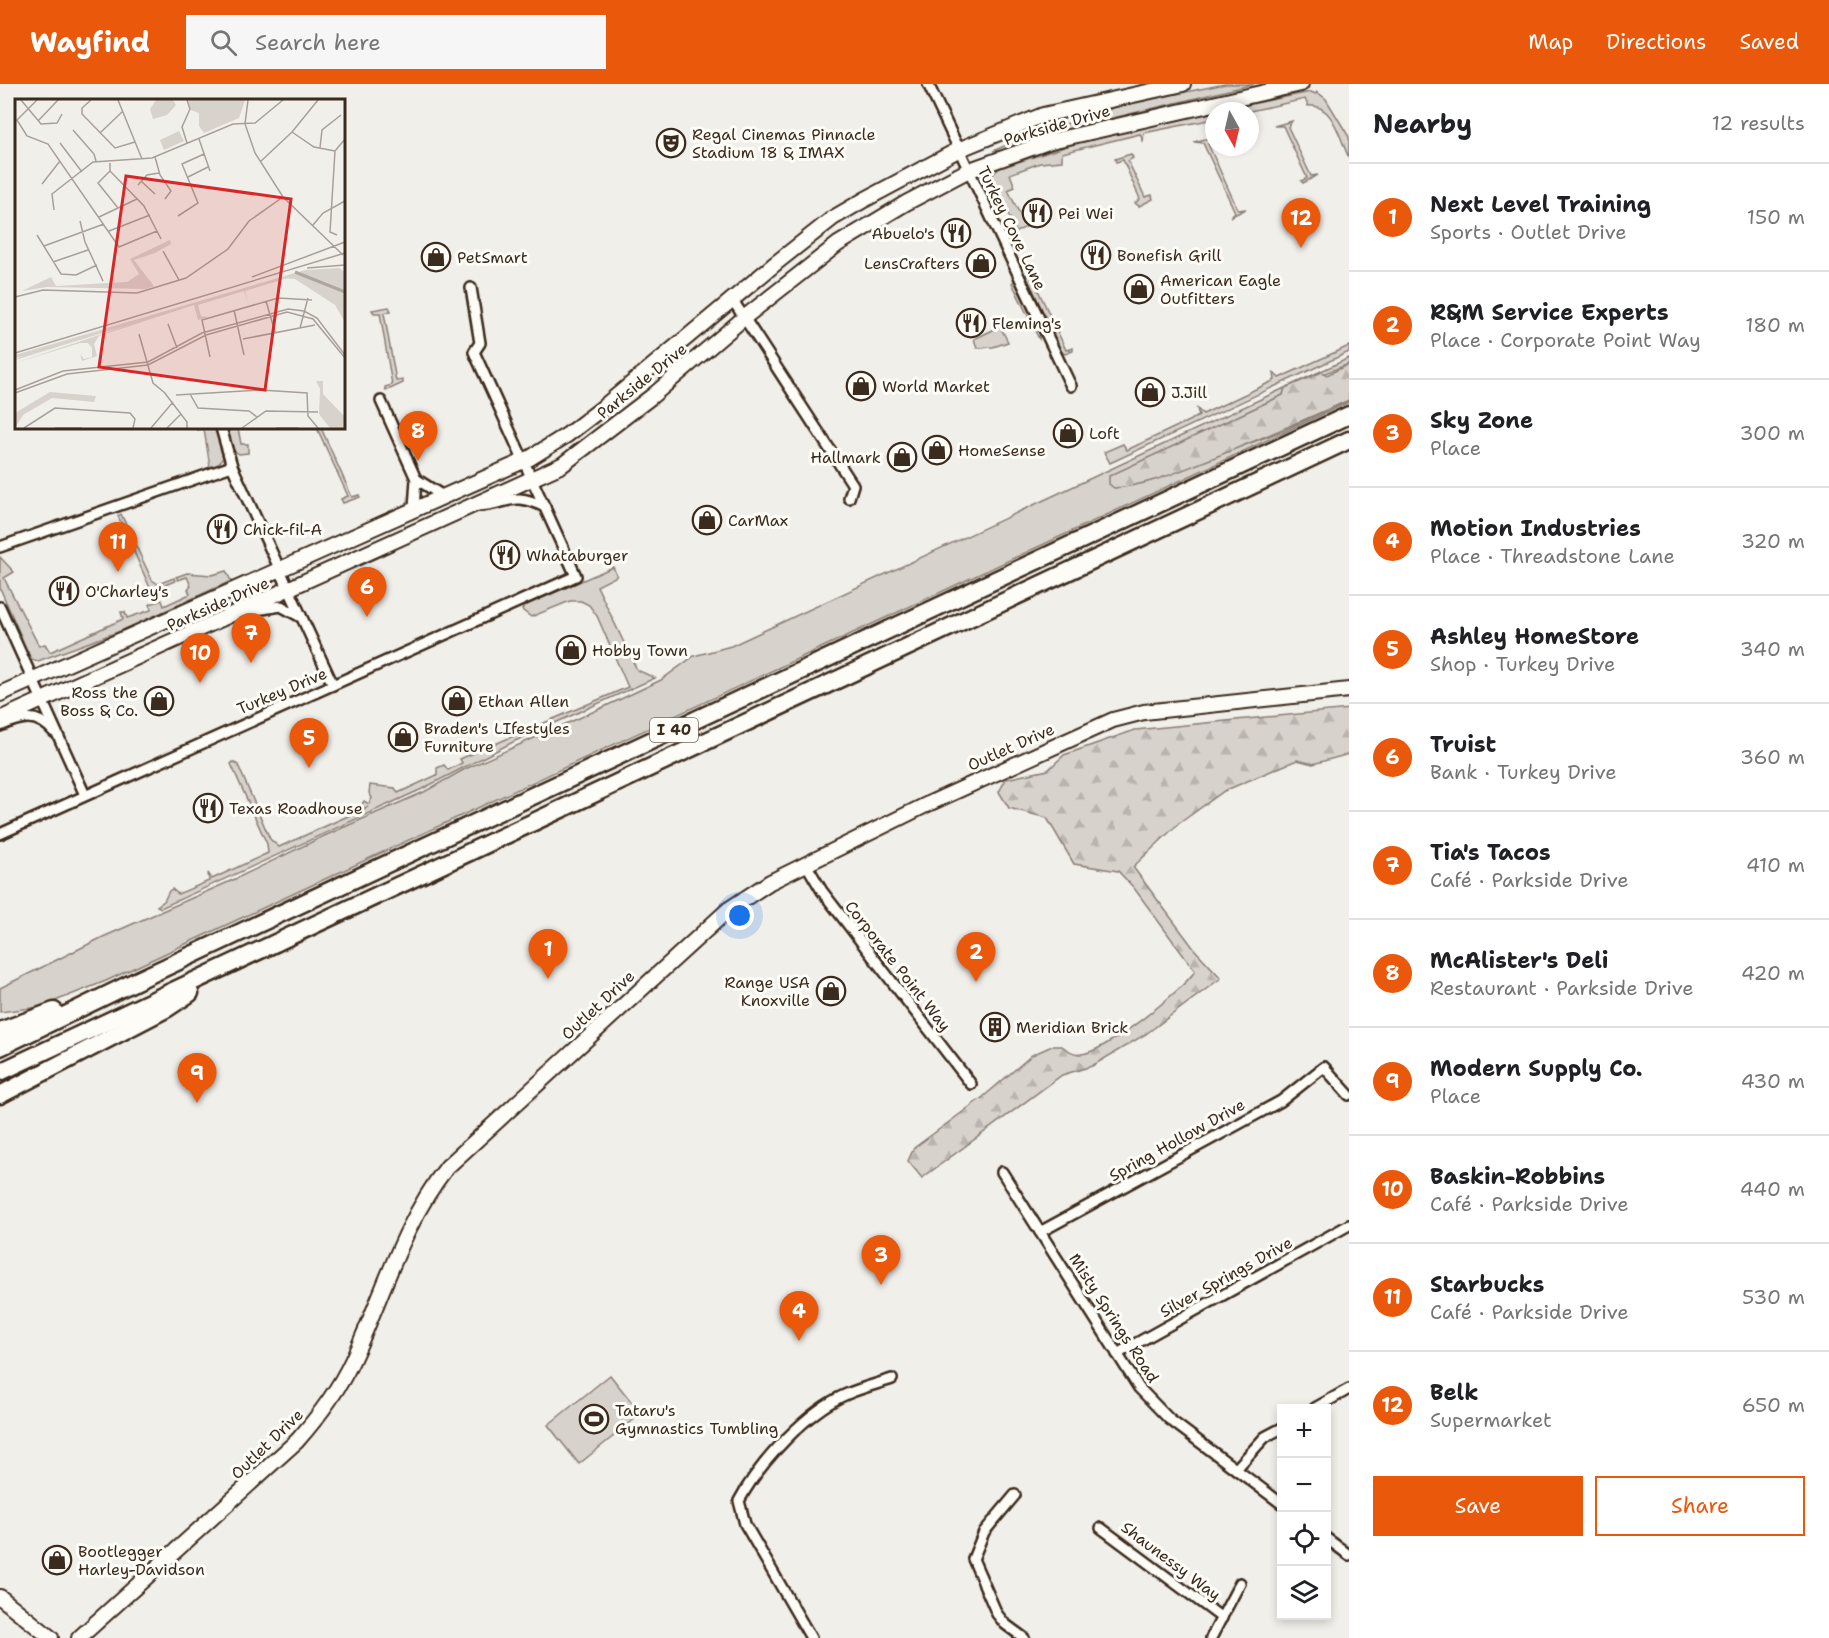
<!DOCTYPE html>
<html lang="en">
<head>
<meta charset="utf-8">
<style>
	:root { --surface:#fff; --page:#f6f6f6; --text:#202124; --muted:#757577; --line:#e0e0e0; --accent:#ea580c }
	body { margin:0; font-family:"Shantell Sans",sans-serif; background:var(--page); color:var(--text) }
	.controls { position:absolute; right:18px; bottom:18px; display:grid; overflow:hidden; border-radius:0px; box-shadow:0 3px 9px #0003 }
	.controls button { width:54px; height:54px; display:grid; place-items:center; padding:0; border:0; border-bottom:2px solid var(--line); background:var(--surface); color:var(--text); font:30px sans-serif }
	.compass { position:absolute; left:1205px; top:18px; width:54px; height:54px; border-radius:50%; background:var(--surface); box-shadow:0 3px 9px #0003; rotate:172deg }
	.you { position:absolute; left:740px; top:832px; width:21px; height:21px; margin:-15px; border:4px solid #fff; border-radius:50%; background:#1a73e8; box-shadow:0 0 0 9px #1a73e833 }
	.badge { display:grid; place-items:center; width:39px; height:39px; border-radius:50%; background:var(--accent); color:#fff; font-size:20px; font-weight:700 }
	.pin { position:absolute; translate:-50% -50px; filter:drop-shadow(0 2px 3px #0008) }
	.pin::after { content:''; position:absolute; top:32px; width:21px; height:18px; background:inherit; clip-path:polygon(0 0,100% 0,50% 100%) }
	.list { margin:0; padding:0; list-style:none }
	h2 { display:flex; justify-content:space-between; align-items:center; height:78px; margin:0; padding:0 24px; font-size:26px }
	h2 small { font-size:20px; font-weight:400; color:var(--muted) }
	.list li { display:grid; grid-template-columns:39px 1fr auto; gap:18px; align-items:center; box-sizing:border-box; height:108px; padding:0 24px; border-top:2px solid var(--line) }
	.list b { display:block; font-size:22px; white-space:nowrap }
	.list p { margin:0; font-size:20px; white-space:nowrap; color:var(--muted) }
	.list em { font-size:20px; font-style:normal; color:var(--muted) }
	.actions { display:flex; gap:12px; padding:18px 24px }
	.actions a { flex:1; padding:14px 0; border:2px solid var(--accent); border-radius:0px; text-align:center; font-size:21px; color:var(--accent) }
	.actions .main { background:var(--accent); color:#fff }
	.icon { flex:none; width:33px; height:33px; fill:none; stroke:currentColor; stroke-width:2; stroke-linecap:round; stroke-linejoin:round }
	.map { position:relative; flex:none; width:1349px; height:1554px; overflow:hidden }
	header { display:flex; align-items:center; gap:36px; box-sizing:border-box; height:84px; padding:0 30px; background:var(--accent); color:#fff }
	header strong { font-size:28px }
	nav { display:flex; gap:33px; margin-inline-start:auto; font-size:21px }
	.search { width:420px; height:54px; background:var(--page); display:flex; align-items:center; gap:15px; box-sizing:border-box; padding:0 21px; border-radius:0px; color:var(--muted); font-size:22px }
	main { display:flex }
	aside { flex:1; background:var(--surface) }
	.map>svg:first-child { display:block }
	.green { fill:#d7d2cc; stroke:#897e75; stroke-width:1.5 }
	.forest { fill:url(#forest-firs); stroke:#897e75; stroke-width:1.5 }
	.lines { fill:none; stroke-linecap:round; stroke-linejoin:round }
	.street-casing { stroke:#3b2a1e; stroke-width:14 }
	.secondary-casing { stroke:#3b2a1e; stroke-width:18 }
	.highway-casing { stroke:#3b2a1e; stroke-width:21 }
	.street { stroke:#fdfcf7; stroke-width:9 }
	.secondary { stroke:#fdfcf7; stroke-width:14 }
	.highway { stroke:#fdfcf7; stroke-width:16 }
	.labels { text-anchor:middle; dominant-baseline:central; stroke-width:6; stroke-linejoin:round; paint-order:stroke }
	.shield { fill:#fdfcf7; stroke:#75695f; stroke-width:1.5 }
	.shield-label { font-size:15px; font-weight:bold; fill:#3b2a1e }
	.street-label { font-size:16px; fill:#3b2a1e; stroke:#fdfcf7 }
	.poi-label { font-size:16px; fill:#3b2a1e; stroke:#fdfcf7; text-anchor:start }
	.inset-river { fill:none; stroke:#aea69f; stroke-width:3 }
	.inset-road { fill:none; stroke:#a8a098; stroke-width:1.5 }
	.view { fill:#d62828; fill-opacity:0.15; stroke:#d62828; stroke-width:3 }
	.inset-edge { fill:none; stroke:#3b2a1e; stroke-width:3 }
</style>
</head>
<body>
<header>
<strong>Wayfind</strong>
<div class="search"><svg class="icon" aria-label="search" viewBox="0 0 24 24"><circle cx="10" cy="10" r="6"/><path d="M15 15l6 6"/></svg>Search here</div>
<nav><a>Map</a><a>Directions</a><a>Saved</a></nav>
</header>
<main>
<div class="map">
<svg width="1349" height="1554" viewBox="0 0 1349 1554">
	<defs>
		<pattern id="forest-firs" width="22" height="20" patternUnits="userSpaceOnUse" patternTransform="scale(1.5)"><rect width="22" height="20" fill="#d7d2cc"/><path d="M5 1l3.5 6h-7zM16 11l3.5 6h-7z" fill="#b9b4af"/></pattern>
	</defs>
	<rect width="100%" height="100%" fill="#f1efea"/>
	<filter id="ink" filterUnits="userSpaceOnUse"><feTurbulence type="fractalNoise" baseFrequency=".0167" numOctaves="2"/><feDisplacementMap in="SourceGraphic" scale="12" xChannelSelector="R" yChannelSelector="G"/><feConvolveMatrix kernelMatrix="1 2 1 2 8 2 1 2 1" color-interpolation-filters="sRGB"/></filter>
	<g filter="url(#ink)">
		<g class="green">
			<path d="M1225 0H1254L1109 35 1006 66 993 67 1018 56 1122 21Z"/>
			<path d="M1311 8 1316 10 1317 8 1326 15 1349 53V74C1340 55 1333 19 1308 22L1305 15 1250 27H1216Z"/>
			<path d="M1214 27V35L1144 49 1143 57 1140 50 1062 69V77L1040 79 1010 90 1015 103 1008 106 1026 143 1016 148 994 98 993 90 1000 84 1092 54Z"/>
			<path d="M1292 37 1288 43 1311 92 1318 91 1303 99 1301 97 1307 94 1283 42H1274Z"/>
			<path d="M1212 53 1214 56 1208 60 1238 126 1246 125 1230 133 1235 128 1203 59 1194 58Z"/>
			<path d="M1131 70 1133 74 1128 77 1145 113 1152 111 1153 115 1139 122 1135 119 1140 115 1123 76 1116 78 1115 75Z"/>
			<path d="M1036 187 1031 191 1066 266 1073 264V267L1065 270 1061 267 1028 195 1026 191Z"/>
			<path d="M1015 196 1040 248 1039 255 1012 199Z"/>
			<path d="M389 223 391 227 384 229 396 297 403 296V299L386 307 385 303 392 301 380 229H374L372 226Z"/>
			<path d="M997 236 1008 258 993 263 977 264 974 255 995 245 993 238Z"/>
			<path d="M1349 262V268L1110 379 1104 368 1123 360 1127 366 1199 332 1197 325 1203 330 1275 296 1274 289 1279 294Z"/>
			<path d="M1349 274V280L1285 304 1283 311 1194 353 1144 399 1282 347 1349 316V318L106 897 40 923 0 928V904L103 853 233 796 324 752 424 708 465 685 606 622 661 596 694 572 731 562Z"/>
			<path d="M196 344H215L223 373 218 382 204 386 210 383 204 345 197 346Z"/>
			<path d="M227 344H238L241 360H248V369L239 370 233 366Z"/>
			<path d="M317 344H321L352 413 359 411 360 413 343 419 341 415 348 412Z"/>
			<path d="M121 430 152 496 158 500 174 494 175 497 151 506 118 432Z"/>
			<path d="M0 473 14 488 4 494 39 562 45 560 50 568 123 535 121 528H125L127 534 151 526 150 520 162 516 164 522 190 510 188 505 191 502 187 493 178 496 176 493 187 489 212 491 226 487 231 497 123 546 38 577 31 575 0 504Z"/>
			<path d="M613 483 617 492 597 502 637 586 655 594 515 657 422 705 161 824 157 822 164 817 169 807 172 805 178 810 209 797 208 789 212 795 268 769 267 760 231 680 233 678 238 681 270 755 279 763 368 723 362 724 361 722 364 717 369 720 372 714 369 709 370 701 395 704 398 709 437 691V684L444 681 448 686 462 679 460 675 628 603 597 532 589 521 581 517H570L531 533 522 526 524 522Z"/>
			<path d="M610 1291 641 1330 579 1380 548 1341Z"/>
		</g>
		<g class="forest">
			<path d="M1349 280V316C1302 337 1255 357 1208 376 1177 388 1147 402 1114 404L1109 400V392L1283 311 1285 304 1322 288 1327 291Z"/>
			<path d="M1349 625V670L1313 680 1297 676 1224 707 1177 741 1133 783 1195 866 1221 894 1146 950 1092 982 1062 991 922 1094 908 1077 914 1064 983 1013 1032 971 1052 962H1062C1067 966 1072 969 1079 970 1101 972 1183 906 1195 887L1134 804 1118 787 1074 780 1047 734 1009 724 999 708 1006 695 1048 686 1064 671 1135 646Z"/>
		</g>
		<g class="lines">
			<g class="street-casing">
				<g id="street">
					<path d="M928 0 1071 302"/>
					<path d="M732 215 853 401 849 414"/>
					<path d="M381 317 416 395 414 424"/>
					<path d="M221 344 232 382 333 601"/>
					<path d="M416 395 443 412"/>
					<path d="M477 422C510 421 510 406 545 423"/>
					<path d="M0 463 232 382"/>
					<path d="M0 523 85 711"/>
					<path d="M250 527 281 522 301 533"/>
					<path d="M0 642C22 633 36 628 54 648"/>
					<path d="M0 750 576 492 474 268 480 259 471 204"/>
					<path d="M806 780 822 807 971 1000"/>
					<path d="M1002 1088 1139 1304 1169 1335 1282 1420"/>
					<path d="M1040 1148 1281 1017 1324 983 1349 1011"/>
					<path d="M1117 1270 1349 1141"/>
					<path d="M1315 1324 1349 1305"/>
					<path d="M1236 1385 1265 1353 1282 1344"/>
					<path d="M1015 1411 984 1448 973 1475 997 1530 1005 1540 1024 1554"/>
					<path d="M1101 1444 1222 1534"/>
					<path d="M1326 1454 1349 1471"/>
					<path d="M811 1554 745 1440 739 1417C759 1379 808 1326 847 1310 861 1304 877 1300 892 1295"/>
					<path d="M1211 1554 1240 1499"/>
				</g>
			</g>
			<g class="secondary-casing">
				<g id="secondary">
					<path d="M0 610 530 374 567 351 601 325 776 179 833 134 864 116 958 66 1043 31 1183 0"/>
					<path d="M0 635 562 381 651 313 745 233 838 160 906 119 967 87 1051 57 1301 0"/>
					<path d="M0 1513 51 1554"/>
					<path d="M79 1554 297 1357C319 1332 338 1307 352 1277 383 1212 402 1140 447 1083L729 825 770 798 928 720 1113 636 1144 628 1349 606"/>
				</g>
			</g>
			<g class="highway-casing">
				<g id="highway">
					<path d="M0 947 54 927"/>
					<path d="M0 963 136 897 1349 331"/>
					<path d="M0 988 1349 356"/>
					<path d="M0 1011 166 925 190 909"/>
				</g>
			</g>
			<use href="#street" class="street"/>
			<use href="#secondary" class="secondary"/>
			<use href="#highway" class="highway"/>
		</g>
	</g>
	<defs>
		<g id="theatre-ring" transform="scale(1.5)"><circle r="9.5" fill="#fdfcf7" stroke="#3b2a1e" stroke-width="1.5"/><path d="M-5-5.5Q0-4 5-5.5V0Q5 5 0 6Q-5 5-5 0ZM-3.3-2.5H-1v1.5H-3.3ZM1-2.5H3.3v1.5H1ZM-2.8 1Q0 5.5 2.8 1Z" fill="#3b2a1e"/></g>
		<g id="restaurant-ring" transform="scale(1.5)"><circle r="9.5" fill="#fdfcf7" stroke="#3b2a1e" stroke-width="1.5"/><path d="M-5-6h1v4h1v-4h1v4h1v-4h1v5L-1.5 .5V6h-2V.5L-5-1ZM5-6V6H3V1.5H1.5Q1.5-4 5-6Z" fill="#3b2a1e"/></g>
		<g id="shop-ring" transform="scale(1.5)"><circle r="9.5" fill="#fdfcf7" stroke="#3b2a1e" stroke-width="1.5"/><path d="M-5-2.5h2.3a2.7 3.5 0 0 1 5.4 0H5L5.5 6h-11ZM-1.5-2.5h3a1.5 2.3 0 0 0-3 0Z" fill="#3b2a1e"/></g>
		<g id="building-ring" transform="scale(1.5)"><circle r="9.5" fill="#fdfcf7" stroke="#3b2a1e" stroke-width="1.5"/><path d="M-4-6H4V6H1V3H-1V6H-4ZM-2.5-4.3h1.7v1.8h-1.7ZM.8-4.3h1.7v1.8H.8ZM-2.5-1h1.7V.8h-1.7ZM.8-1h1.7V.8H.8Z" fill="#3b2a1e"/></g>
		<g id="stadium-ring" transform="scale(1.5)"><circle r="9.5" fill="#fdfcf7" stroke="#3b2a1e" stroke-width="1.5"/><path d="M0-5a6.5 5 0 1 0 0 10a6.5 5 0 1 0 0-10ZM-3.5-1.8h7v3.6h-7Z" fill="#3b2a1e"/></g>
	</defs>
	<g fill-rule="evenodd">
		<use href="#theatre-ring" x="671" y="59"/>
		<use href="#restaurant-ring" x="1037" y="129"/>
		<use href="#restaurant-ring" x="956" y="149"/>
		<use href="#restaurant-ring" x="1096" y="171"/>
		<use href="#shop-ring" x="436" y="173"/>
		<use href="#shop-ring" x="981" y="179"/>
		<use href="#shop-ring" x="1139" y="205"/>
		<use href="#restaurant-ring" x="971" y="239"/>
		<use href="#shop-ring" x="861" y="302"/>
		<use href="#shop-ring" x="1150" y="308"/>
		<use href="#shop-ring" x="1068" y="349"/>
		<use href="#shop-ring" x="937" y="366"/>
		<use href="#shop-ring" x="902" y="373"/>
		<use href="#shop-ring" x="707" y="436"/>
		<use href="#restaurant-ring" x="222" y="445"/>
		<use href="#restaurant-ring" x="505" y="471"/>
		<use href="#restaurant-ring" x="64" y="507"/>
		<use href="#shop-ring" x="571" y="566"/>
		<use href="#shop-ring" x="159" y="617"/>
		<use href="#shop-ring" x="457" y="617"/>
		<use href="#shop-ring" x="403" y="653"/>
		<use href="#restaurant-ring" x="208" y="724"/>
		<use href="#shop-ring" x="831" y="907"/>
		<use href="#building-ring" x="995" y="943"/>
		<use href="#stadium-ring" x="594" y="1335"/>
		<use href="#shop-ring" x="57" y="1476"/>
	</g>
	<g class="labels">
		<rect class="shield" x="650" y="634" width="48" height="24" rx="4.5"/>
		<g class="shield-label">
			<text x="674" y="646">I 40</text>
		</g>
		<g class="street-label">
			<text transform="translate(1057 41) rotate(-16)">Parkside Drive</text>
			<text transform="translate(1012 144) rotate(64)">Turkey Cove Lane</text>
			<text transform="translate(642 297) rotate(-39)">Parkside Drive</text>
			<text transform="translate(218 520) rotate(-24)">Parkside Drive</text>
			<text transform="translate(282 607) rotate(-23)">Turkey Drive</text>
			<text transform="translate(1011 663) rotate(-24)">Outlet Drive</text>
			<text transform="translate(898 882) rotate(52)">Corporate Point Way</text>
			<text transform="translate(598 921) rotate(-43)">Outlet Drive</text>
			<text transform="translate(1177 1056) rotate(-29)">Spring Hollow Drive</text>
			<text transform="translate(1226 1193) rotate(-29)">Silver Springs Drive</text>
			<text transform="translate(1114 1234) rotate(57)">Misty Springs Road</text>
			<text transform="translate(267 1360) rotate(-44)">Outlet Drive</text>
			<text transform="translate(1171 1477) rotate(37)">Shaunessy Way</text>
		</g>
		<g class="poi-label">
			<text x="692" y="50">Regal Cinemas Pinnacle<tspan x="692" dy="18">Stadium 18 &amp; IMAX</tspan></text>
			<text x="1058" y="129">Pei Wei</text>
			<text x="935" y="149" text-anchor="end">Abuelo's</text>
			<text x="1117" y="171">Bonefish Grill</text>
			<text x="457" y="173">PetSmart</text>
			<text x="960" y="179" text-anchor="end">LensCrafters</text>
			<text x="1160" y="196">American Eagle<tspan x="1160" dy="18">Outfitters</tspan></text>
			<text x="992" y="239">Fleming's</text>
			<text x="882" y="302">World Market</text>
			<text x="1171" y="308">J.Jill</text>
			<text x="1089" y="349">Loft</text>
			<text x="958" y="366">HomeSense</text>
			<text x="881" y="373" text-anchor="end">Hallmark</text>
			<text x="728" y="436">CarMax</text>
			<text x="243" y="445">Chick-fil-A</text>
			<text x="526" y="471">Whataburger</text>
			<text x="85" y="507">O'Charley's</text>
			<text x="592" y="566">Hobby Town</text>
			<text x="138" y="608" text-anchor="end">Ross the<tspan x="138" dy="18">Boss &amp; Co.</tspan></text>
			<text x="478" y="617">Ethan Allen</text>
			<text x="424" y="644">Braden's LIfestyles<tspan x="424" dy="18">Furniture</tspan></text>
			<text x="229" y="724">Texas Roadhouse</text>
			<text x="810" y="898" text-anchor="end">Range USA<tspan x="810" dy="18">Knoxville</tspan></text>
			<text x="1016" y="943">Meridian Brick</text>
			<text x="615" y="1326">Tataru's<tspan x="615" dy="18">Gymnastics Tumbling</tspan></text>
			<text x="78" y="1467">Bootlegger<tspan x="78" dy="18">Harley-Davidson</tspan></text>
		</g>
	</g>
	<g transform="translate(15 15)">
		<rect width="330" height="330" fill="#f1efea"/>
		<path d="M164 32 169 42 149 51 145 41ZM280 174 283 176 230 192 233 204 229 192 183 206 186 217 194 218 183 221 179 206 84 237 79 245 82 257 67 262 65 255 69 260 77 258V249L73 244H65L0 264 120 224 0 259V256Z" fill="#d7d2cc"/>
		<path d="M141 1H158L161 6 152 16 138 20 135 10ZM173 1H230L224 19 189 34 184 27V14L176 11ZM155 141 156 145 140 154 119 161 139 187 131 190 32 188 7 192 36 178 41 187 112 183 124 175 115 160ZM116 222 120 224 0 261 9 255ZM301 282H308V295L330 318V329H315L304 315 305 290ZM35 293 81 297 79 303 37 299 8 316 0 329V314Z" fill="#d7d2cc"/>
		<path d="M324 169 330 173V223L320 206 280 180 267 179 290 171Z" fill="#d7d2cc"/>
		<path class="inset-river" d="M280 173 330 193"/>
		<path class="inset-road" d="M6 1 26 25 42 24 47 15M76 1 67 9V15L100 49 120 43M103 1 127 60M172 1 175 10 167 28 172 44M233 1 230 25 240 54 268 98 328 156M2 21 12 37 33 45 104 148 142 132M1 22 22 1M23 22 43 1M58 31 79 55 81 62M277 33 299 48 320 52M85 34 108 12M184 40 195 72M45 44 67 73M305 49 307 31 326 16M140 58 145 76 156 92 150 100M245 63 277 33 303 1M95 64V72L129 107 146 140M95 72 83 84 103 109M173 78 193 68M126 82 140 95M27 85 45 62M123 86 132 76 144 74M39 111 37 95 78 63 137 59 218 25 240 24 268 1M163 117 183 104 167 65 189 55M84 118 122 100M65 122 70 143 88 182M298 126 308 114 330 102M94 132 135 116M22 136 46 175 61 176 82 166M322 136 315 133 320 52 330 40M29 147 89 125M148 152 164 181M38 163 73 151M292 169 330 166M237 178 330 143M0 198 28 191 122 194 171 179 213 150 234 122 268 98M251 202 260 233M219 211 229 256M153 225 162 249M285 229 293 199M124 235 138 284 150 294M228 240 300 226M0 254 330 154M195 258 187 221 263 199 297 201M0 291 48 272 133 263 187 234 273 210 289 212 302 219 330 256M149 293 172 323V329M0 294 52 275 133 266 191 236 272 213 298 220 330 259M175 295 183 309 234 312 242 318M161 296 246 291 292 294 293 317 303 329M9 329 40 309 115 314 120 320 118 329M40 329H67M136 329 158 303M152 329 166 315M227 329 251 312 303 313M261 329H284"/>
		<path class="view" d="M111 77 276 100 250 291 84 268Z"/>
		<rect width="330" height="330" class="inset-edge"/>
	</g>
</svg>
<div class="controls">
<button>+</button>
<button>−</button>
<button><svg class="icon" aria-label="locate" viewBox="0 0 24 24"><circle cx="12" cy="12" r="6"/><path d="M12 2v4M12 18v4M2 12h4M18 12h4"/></svg></button>
<button><svg class="icon" aria-label="layers" viewBox="0 0 24 24"><path d="M12 4l9 5-9 5-9-5zM3 14l9 5 9-5"/></svg></button>
</div>
<svg class="compass" viewBox="-18 -18 36 36"><path d="M0-13l5 13h-10z" fill="#e53935"/><path d="M0 13l5-13h-10z" fill="#757577"/></svg>
<div class="you"></div>
<div class="pin badge" style="left:548px;top:895px">1</div>
<div class="pin badge" style="left:976px;top:898px">2</div>
<div class="pin badge" style="left:881px;top:1201px">3</div>
<div class="pin badge" style="left:799px;top:1257px">4</div>
<div class="pin badge" style="left:309px;top:684px">5</div>
<div class="pin badge" style="left:367px;top:533px">6</div>
<div class="pin badge" style="left:251px;top:579px">7</div>
<div class="pin badge" style="left:418px;top:377px">8</div>
<div class="pin badge" style="left:197px;top:1019px">9</div>
<div class="pin badge" style="left:200px;top:599px">10</div>
<div class="pin badge" style="left:118px;top:488px">11</div>
<div class="pin badge" style="left:1301px;top:164px">12</div>
</div>
<aside>
<h2>Nearby<small>12 results</small></h2>
<ul class="list">
<li><span class="badge">1</span><div><b>Next Level Training</b><p>Sports · Outlet Drive</p></div><em>150 m</em></li>
<li><span class="badge">2</span><div><b>R&amp;M Service Experts</b><p>Place · Corporate Point Way</p></div><em>180 m</em></li>
<li><span class="badge">3</span><div><b>Sky Zone</b><p>Place</p></div><em>300 m</em></li>
<li><span class="badge">4</span><div><b>Motion Industries</b><p>Place · Threadstone Lane</p></div><em>320 m</em></li>
<li><span class="badge">5</span><div><b>Ashley HomeStore</b><p>Shop · Turkey Drive</p></div><em>340 m</em></li>
<li><span class="badge">6</span><div><b>Truist</b><p>Bank · Turkey Drive</p></div><em>360 m</em></li>
<li><span class="badge">7</span><div><b>Tia's Tacos</b><p>Café · Parkside Drive</p></div><em>410 m</em></li>
<li><span class="badge">8</span><div><b>McAlister's Deli</b><p>Restaurant · Parkside Drive</p></div><em>420 m</em></li>
<li><span class="badge">9</span><div><b>Modern Supply Co.</b><p>Place</p></div><em>430 m</em></li>
<li><span class="badge">10</span><div><b>Baskin-Robbins</b><p>Café · Parkside Drive</p></div><em>440 m</em></li>
<li><span class="badge">11</span><div><b>Starbucks</b><p>Café · Parkside Drive</p></div><em>530 m</em></li>
<li><span class="badge">12</span><div><b>Belk</b><p>Supermarket</p></div><em>650 m</em></li>
</ul>
<div class="actions"><a class="main">Save</a><a>Share</a></div>
</aside>
</main>
</body>
</html>
